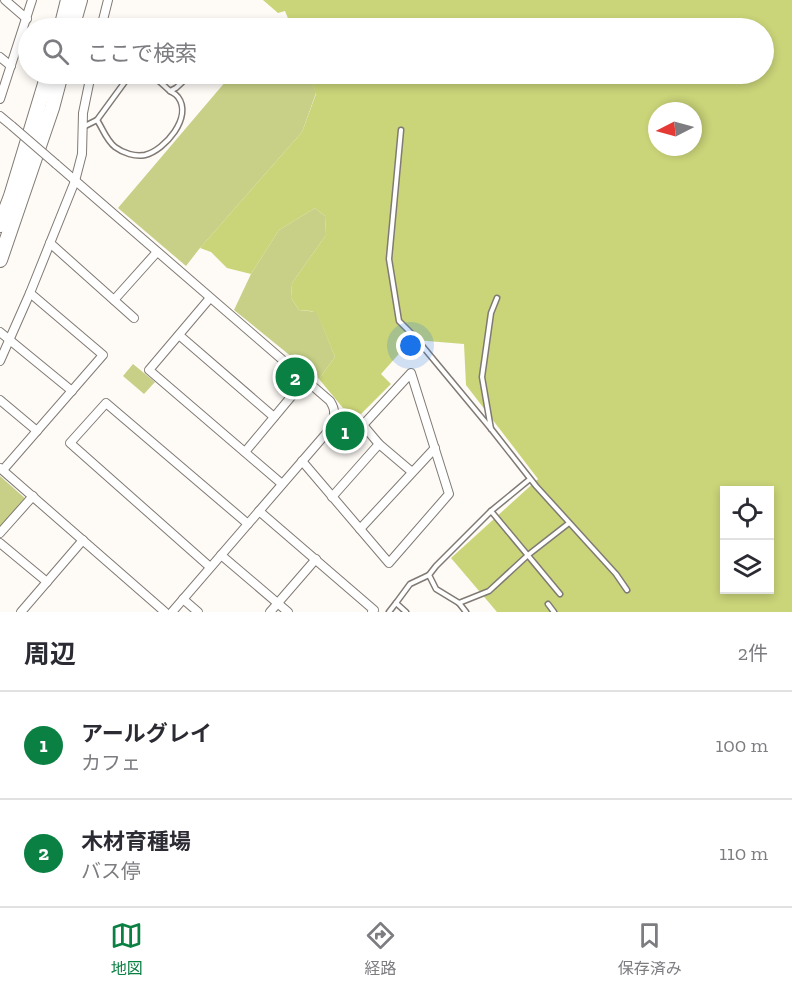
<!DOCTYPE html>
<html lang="ja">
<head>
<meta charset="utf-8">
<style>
	:root { --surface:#fff; --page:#f2f2f3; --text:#2b2b33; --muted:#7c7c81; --line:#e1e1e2; --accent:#0b8043 }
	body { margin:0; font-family:"Zilla Slab","Noto Sans JP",serif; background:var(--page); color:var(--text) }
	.controls { position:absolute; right:18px; bottom:18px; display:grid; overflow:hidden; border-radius:0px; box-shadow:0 3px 9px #0003 }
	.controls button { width:54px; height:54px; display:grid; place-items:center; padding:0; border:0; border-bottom:2px solid var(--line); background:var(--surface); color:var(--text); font:30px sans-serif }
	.compass { position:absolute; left:648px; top:102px; width:54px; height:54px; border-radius:50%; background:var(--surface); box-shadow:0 3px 9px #0003; rotate:264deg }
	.you { position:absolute; left:411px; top:346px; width:21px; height:21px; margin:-15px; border:4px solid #fff; border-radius:50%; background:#1a73e8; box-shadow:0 0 0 9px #1a73e833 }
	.badge { display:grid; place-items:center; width:39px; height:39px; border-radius:50%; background:var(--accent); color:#fff; font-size:20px; font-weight:700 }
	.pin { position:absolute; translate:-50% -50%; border:3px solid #fff; box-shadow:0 2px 6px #0006 }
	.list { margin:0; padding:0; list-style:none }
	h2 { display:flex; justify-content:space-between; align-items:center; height:78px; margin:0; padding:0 24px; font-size:26px }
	h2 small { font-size:20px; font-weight:400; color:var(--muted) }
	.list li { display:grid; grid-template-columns:39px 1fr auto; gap:18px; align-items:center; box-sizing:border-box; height:108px; padding:0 24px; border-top:2px solid var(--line) }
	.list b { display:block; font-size:22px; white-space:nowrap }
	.list p { margin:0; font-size:20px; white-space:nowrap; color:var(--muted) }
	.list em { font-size:20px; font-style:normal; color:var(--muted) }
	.icon { flex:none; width:33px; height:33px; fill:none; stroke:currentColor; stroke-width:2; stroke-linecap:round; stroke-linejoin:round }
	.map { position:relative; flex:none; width:792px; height:612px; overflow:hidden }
	.search { position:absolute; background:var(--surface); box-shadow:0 3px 9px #0003; left:18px; right:18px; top:18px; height:66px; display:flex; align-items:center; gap:15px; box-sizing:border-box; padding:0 21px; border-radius:33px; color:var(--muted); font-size:22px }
	.sheet { height:294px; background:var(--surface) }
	nav { display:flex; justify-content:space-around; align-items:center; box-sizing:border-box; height:84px; border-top:2px solid var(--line); background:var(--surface); font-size:16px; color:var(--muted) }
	nav a { display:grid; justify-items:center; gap:3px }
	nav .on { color:var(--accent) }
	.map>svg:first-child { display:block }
	.green { fill:#c7d086 }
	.forest { fill:#cad478; fill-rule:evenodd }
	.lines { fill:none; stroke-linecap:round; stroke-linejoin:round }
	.lane-casing { stroke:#817a74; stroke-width:7 }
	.street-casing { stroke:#817a74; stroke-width:10 }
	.highway-casing { stroke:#817a74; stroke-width:16 }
	.lane { stroke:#fff; stroke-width:4 }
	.street { stroke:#fff; stroke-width:8 }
	.highway { stroke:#fff; stroke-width:14 }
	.street-bridge-casing { stroke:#817a74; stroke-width:10; stroke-linecap:butt }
	.street-bridge { stroke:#fff; stroke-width:8 }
</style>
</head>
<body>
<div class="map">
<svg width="792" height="612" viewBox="0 0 792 612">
	<rect width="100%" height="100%" fill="#fefaf6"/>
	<g class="green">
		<path d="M232 74H309L316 93 302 132 200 248 186 266 118 208Z"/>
		<path d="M315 208 325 216 326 235 292 283 291 298 299 310 317 312 335 357 319 379 234 310 251 274 279 230Z"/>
		<path d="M133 364 155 382 144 394 123 376Z"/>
		<path d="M0 476 27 500 0 528Z"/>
	</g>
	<path class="forest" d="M263 0H792V612H497L451 558 538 479 466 385 464 344 415 340 405 347 381 374 391 384 361 414 343 408 319 379 335 357 317 313 311 311 299 310 291 298 292 283 326 235 325 216 315 208 279 230 251 274 227 268 211 252 200 248 302 132 316 94 309 74H764V28H292L285 11 278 13ZM657 111H693V147H657ZM724 490H770V590H724Z"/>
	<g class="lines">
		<g class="lane-casing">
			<g id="lane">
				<path d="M244 28 246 27"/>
				<path d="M170 91 176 88 191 74"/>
				<path d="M97 120C103 129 106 140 115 147 123 153 135 157 145 155 165 150 193 117 178 97 176 94 173 93 170 91 163 85 157 78 149 74"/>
				<path d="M83 127 97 120 127 79 139 74"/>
				<path d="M401 130 389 259 399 321 414 336 492 430 536 486 616 574 627 590"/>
				<path d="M491 429 482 377 491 313 497 298"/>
				<path d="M530 479 491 511 560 594"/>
				<path d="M491 511 436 566 429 575 436 589 459 603 489 591 528 555 569 523"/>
				<path d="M459 603 466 612"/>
				<path d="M548 604 554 612"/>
				<path d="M389 612 396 603"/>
				<path d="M406 612 396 603 410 584 429 575"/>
			</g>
		</g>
		<g class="street-casing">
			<g id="street">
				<path d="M5 0 27 19"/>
				<path d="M101 28 108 0"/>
				<path d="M0 57 11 66"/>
				<path d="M0 99 32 0"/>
				<path d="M0 116 12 126"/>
				<path d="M56 164 330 401C337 412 334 417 330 429L172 612"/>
				<path d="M50 243 134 318"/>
				<path d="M210 298 149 370 282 484"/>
				<path d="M114 300 157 252"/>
				<path d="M0 332 72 391"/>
				<path d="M179 335 274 417"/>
				<path d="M0 361 30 293 75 181 82 154 83 113 91 74"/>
				<path d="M0 400 37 431"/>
				<path d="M334 414 363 425 379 444 412 472"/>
				<path d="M245 452 305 380"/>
				<path d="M302 461 389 563 449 494 411 373 363 425"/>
				<path d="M0 468 165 612"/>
				<path d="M3 470 103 355 30 293"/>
				<path d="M332 497 379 444"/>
				<path d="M259 511 374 610 372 612"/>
				<path d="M360 529 435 448"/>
				<path d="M0 533 33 496"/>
				<path d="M0 543 47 582"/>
				<path d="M221 555 288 612"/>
				<path d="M210 567 70 443 106 403 248 524"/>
				<path d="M183 599 198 612"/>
				<path d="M21 612 83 540"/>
				<path d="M270 612 316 559"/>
			</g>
		</g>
		<g class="highway-casing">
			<g id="highway">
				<path d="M61 28 68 0"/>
				<path d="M72 28 80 0"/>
				<path d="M0 225 11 196 48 74"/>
				<path d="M0 260 52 108 61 74"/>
			</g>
		</g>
		<use href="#lane" class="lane"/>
		<use href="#street" class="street"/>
		<use href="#highway" class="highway"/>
		<g class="street-bridge-casing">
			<path id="street-bridge" d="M12 126 56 164"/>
		</g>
		<use href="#street-bridge" class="street-bridge"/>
	</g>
</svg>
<div class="controls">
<button><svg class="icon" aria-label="locate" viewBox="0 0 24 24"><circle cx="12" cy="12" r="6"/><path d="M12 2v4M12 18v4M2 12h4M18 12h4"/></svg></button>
<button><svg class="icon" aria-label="layers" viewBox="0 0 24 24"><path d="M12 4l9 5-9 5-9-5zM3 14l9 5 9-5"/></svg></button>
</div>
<svg class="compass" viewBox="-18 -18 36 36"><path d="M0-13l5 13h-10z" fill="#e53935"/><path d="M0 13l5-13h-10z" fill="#7c7c81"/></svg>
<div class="you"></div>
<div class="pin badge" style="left:345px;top:431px">1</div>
<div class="pin badge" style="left:295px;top:377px">2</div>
<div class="search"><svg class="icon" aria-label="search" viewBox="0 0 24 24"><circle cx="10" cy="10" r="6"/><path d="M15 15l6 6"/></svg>ここで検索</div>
</div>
<section class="sheet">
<h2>周辺<small>2件</small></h2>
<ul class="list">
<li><span class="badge">1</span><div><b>アールグレイ</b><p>カフェ</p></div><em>100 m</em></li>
<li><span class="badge">2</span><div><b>木材育種場</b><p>バス停</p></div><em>110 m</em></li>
</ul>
</section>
<nav>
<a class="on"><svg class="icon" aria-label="map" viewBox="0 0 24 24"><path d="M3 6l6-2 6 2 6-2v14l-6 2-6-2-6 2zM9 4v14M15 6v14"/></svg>地図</a>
<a><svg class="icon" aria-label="directions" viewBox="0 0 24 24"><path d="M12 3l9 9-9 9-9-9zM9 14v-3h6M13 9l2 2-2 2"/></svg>経路</a>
<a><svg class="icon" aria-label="saved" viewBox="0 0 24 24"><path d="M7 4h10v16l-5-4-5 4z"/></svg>保存済み</a>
</nav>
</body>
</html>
